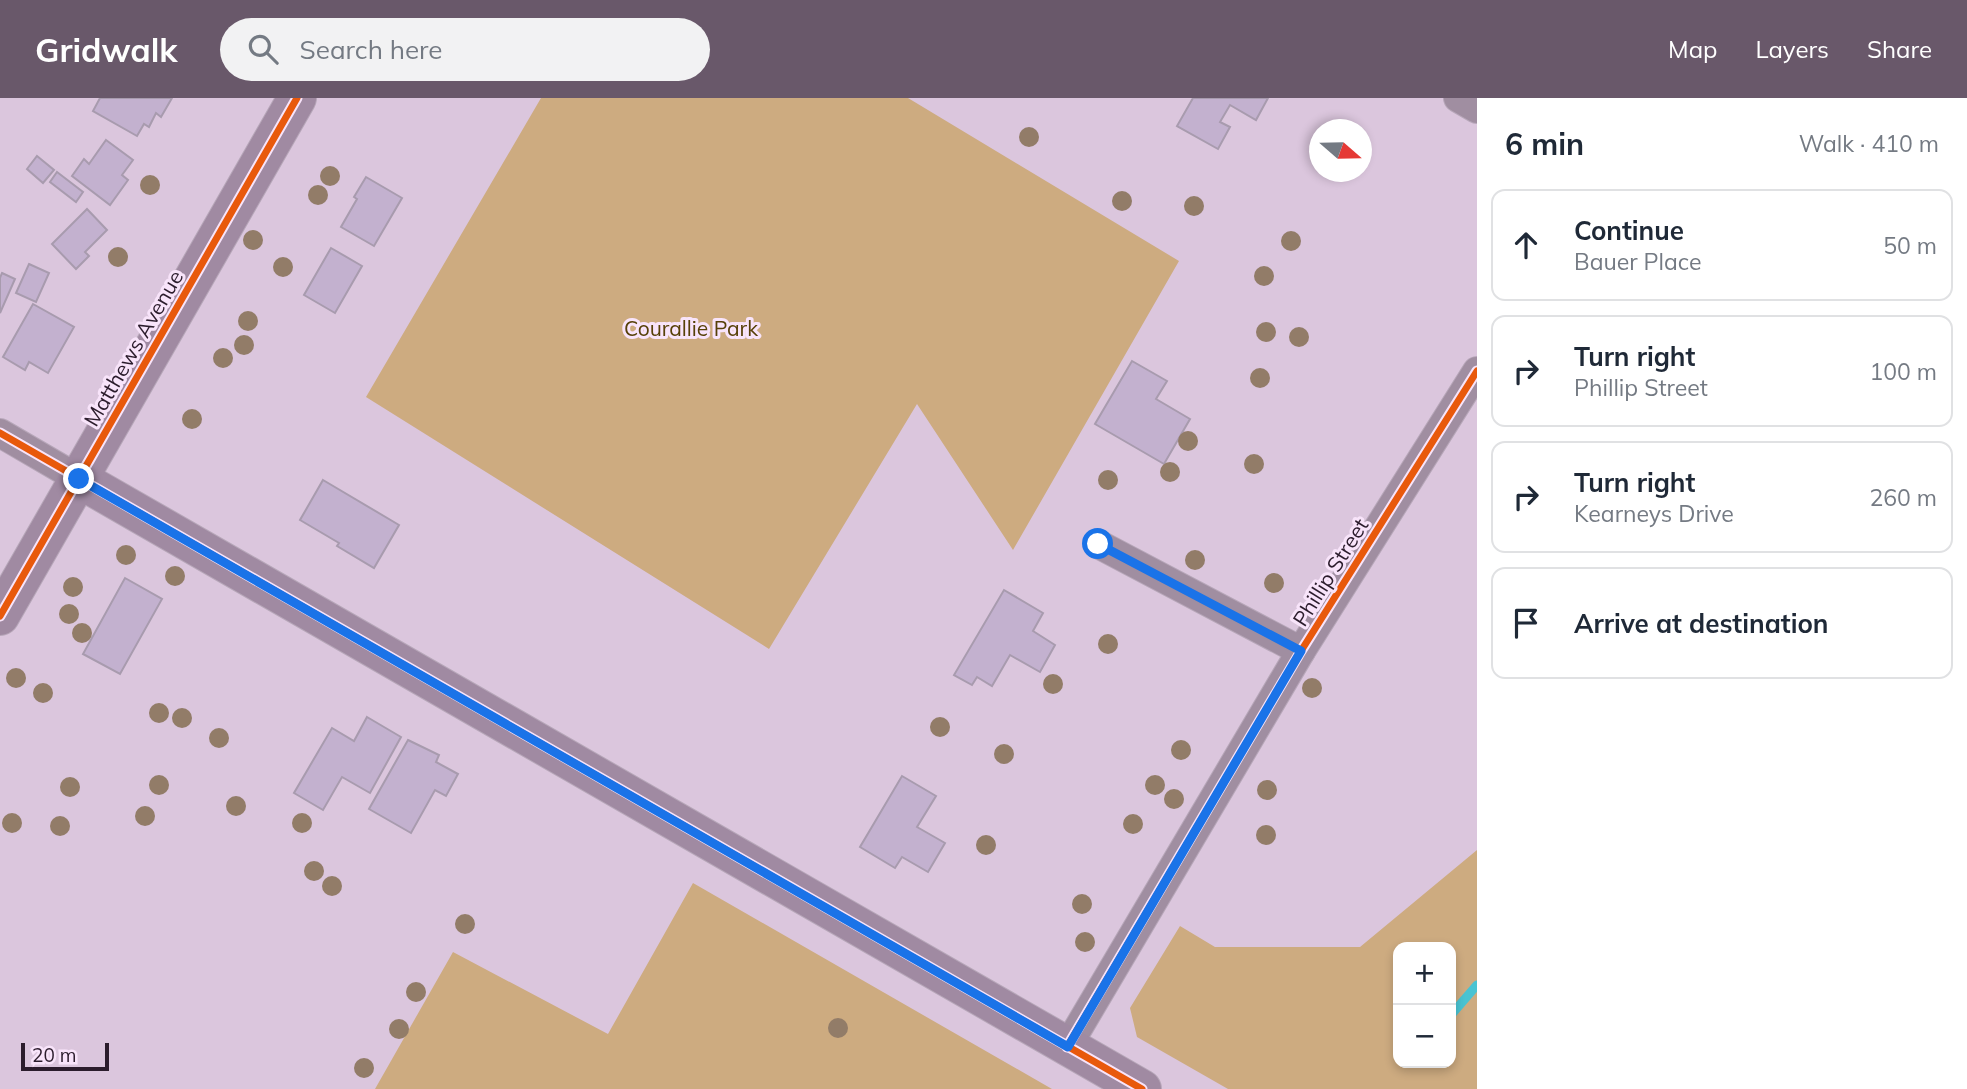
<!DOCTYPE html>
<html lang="en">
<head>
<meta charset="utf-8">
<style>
	:root { --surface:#fff; --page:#f2f2f3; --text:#1f2937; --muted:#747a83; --line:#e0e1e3; --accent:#69586a }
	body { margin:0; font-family:Mulish,sans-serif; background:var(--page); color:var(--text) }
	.controls { position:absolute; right:21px; bottom:21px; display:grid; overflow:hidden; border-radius:14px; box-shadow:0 4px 10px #0003 }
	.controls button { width:63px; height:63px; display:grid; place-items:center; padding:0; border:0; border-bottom:2px solid var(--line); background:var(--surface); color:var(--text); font:35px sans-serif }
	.compass { position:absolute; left:1309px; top:21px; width:63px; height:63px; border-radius:50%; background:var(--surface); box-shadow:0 4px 10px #0003; rotate:110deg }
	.scale { position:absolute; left:21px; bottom:18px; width:88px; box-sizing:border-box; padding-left:7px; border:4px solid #2b1c2c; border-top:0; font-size:19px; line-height:24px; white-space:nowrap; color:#2b1c2c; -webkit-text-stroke:5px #f8e4fa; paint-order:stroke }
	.stop { position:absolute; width:21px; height:21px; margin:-16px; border:5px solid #1a73e8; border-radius:50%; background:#fff }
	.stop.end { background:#1a73e8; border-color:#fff; box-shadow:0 2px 7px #0008 }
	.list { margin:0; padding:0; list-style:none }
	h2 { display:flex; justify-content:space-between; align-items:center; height:91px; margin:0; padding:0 28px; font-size:30px }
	h2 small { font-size:23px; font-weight:400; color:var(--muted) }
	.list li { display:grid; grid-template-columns:46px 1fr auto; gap:21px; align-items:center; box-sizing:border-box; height:112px; margin:0 14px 14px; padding:0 14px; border:2px solid var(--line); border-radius:14px }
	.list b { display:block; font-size:26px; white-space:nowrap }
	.list p { margin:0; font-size:23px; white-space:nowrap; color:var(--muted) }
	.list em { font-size:23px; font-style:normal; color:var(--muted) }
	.icon { flex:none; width:38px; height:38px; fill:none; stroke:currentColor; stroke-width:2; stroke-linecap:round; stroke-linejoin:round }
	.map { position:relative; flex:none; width:1477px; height:991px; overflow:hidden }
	header { display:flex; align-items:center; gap:42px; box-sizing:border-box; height:98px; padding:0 35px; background:var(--accent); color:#fff }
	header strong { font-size:33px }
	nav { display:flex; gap:38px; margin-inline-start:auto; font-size:24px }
	.search { width:490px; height:63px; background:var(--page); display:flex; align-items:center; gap:18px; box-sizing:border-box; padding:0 24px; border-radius:38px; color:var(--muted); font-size:26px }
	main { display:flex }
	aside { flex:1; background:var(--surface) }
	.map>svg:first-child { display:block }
	.green { fill:#cdab80; fill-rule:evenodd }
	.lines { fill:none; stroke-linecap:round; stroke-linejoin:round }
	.stream { stroke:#49c3d2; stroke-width:9 }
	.building { fill:#c3b1cf; stroke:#a89bae; stroke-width:2 }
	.street-casing { stroke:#b6a6b8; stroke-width:30 }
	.secondary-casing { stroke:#b6a6b8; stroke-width:40 }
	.street { stroke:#a08ea1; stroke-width:28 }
	.secondary { stroke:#a08aa2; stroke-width:38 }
	.cycleway-casing { stroke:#f8e4fa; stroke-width:11 }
	.cycleway { stroke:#e8590c; stroke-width:7 }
	.tree { fill:#927c68 }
	.route { stroke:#1a73e8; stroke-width:9 }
	.labels { text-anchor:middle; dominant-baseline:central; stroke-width:6; stroke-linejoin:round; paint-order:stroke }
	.park-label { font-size:21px; fill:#574008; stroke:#f8e4fa }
	.street-label { font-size:21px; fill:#2b1c2c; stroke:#f8e4fa }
</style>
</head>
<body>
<header>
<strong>Gridwalk</strong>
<div class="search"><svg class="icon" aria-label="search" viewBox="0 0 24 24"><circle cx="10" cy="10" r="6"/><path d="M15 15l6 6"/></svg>Search here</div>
<nav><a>Map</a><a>Layers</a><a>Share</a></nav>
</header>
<main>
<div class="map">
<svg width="1477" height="991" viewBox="0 0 1477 991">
	<rect width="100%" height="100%" fill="#dbc6dd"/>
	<g class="green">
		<path d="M541 0H908L1179 163 1013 452 917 306 769 551 366 299Z"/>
		<path d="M1477 752V991H1228L1137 939 1130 910 1180 828 1215 849H1360ZM1451 849V965H1398V849Z"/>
		<path d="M693 785 1052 991H375L453 854 608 936Z"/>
	</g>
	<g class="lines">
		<path class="stream" d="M1451 917 1477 887"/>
	</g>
	<g class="building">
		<path d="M100 0H172L161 19 156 15 149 29 144 26 137 38 93 13Z"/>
		<path d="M1193 0H1268L1256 22 1230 7 1220 24 1230 29 1218 51 1177 28Z"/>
		<path d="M106 42 133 62 122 77 128 82 110 107 72 78 84 61 89 66Z"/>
		<path d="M37 58 54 72 43 85 27 71Z"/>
		<path d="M57 74 83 94 76 104 50 84Z"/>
		<path d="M366 79 402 100 374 148 341 129 357 101 354 99Z"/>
		<path d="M87 111 107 132 85 154 89 158 76 171 52 146Z"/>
		<path d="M331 150 362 168 335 215 304 197Z"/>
		<path d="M29 166 49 175 36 204 16 195Z"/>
		<path d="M2 175 15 181 0 215V180Z"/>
		<path d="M33 206 74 229 48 275 29 264 25 272 3 259Z"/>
		<path d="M1132 263 1167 283 1156 301 1190 321 1164 366 1095 326Z"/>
		<path d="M323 382 399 427 374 470 337 448 339 445 300 422Z"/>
		<path d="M125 480 162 501 120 576 83 556Z"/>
		<path d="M1004 492 1043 515 1033 533 1055 547 1040 574 1010 557 992 588 977 579 972 587 954 577Z"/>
		<path d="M367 619 401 639 370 695 342 679 323 712 294 695 332 630 354 643Z"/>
		<path d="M408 642 439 657 436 664 458 676 446 698 435 692 411 735 369 711Z"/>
		<path d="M902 678 936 698 917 729 945 745 928 774 902 759 895 770 860 749Z"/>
	</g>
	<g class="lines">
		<g class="street-casing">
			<g id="street">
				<path d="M1458 0 1477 11"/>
				<path d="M0 335 79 381"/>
				<path d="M1098 446 1301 553"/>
				<path d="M1067 949 1301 553 1477 273"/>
			</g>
		</g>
		<g class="secondary-casing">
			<g id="secondary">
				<path d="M79 381 1142 991"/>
				<path d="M0 518 297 0"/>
			</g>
		</g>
		<use href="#street" class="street"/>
		<use href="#secondary" class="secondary"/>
		<g class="cycleway-casing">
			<g id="cycleway">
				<path d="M0 335 1142 991"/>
				<path d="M0 518 297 0"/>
				<path d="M1067 949 1301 553 1477 273"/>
			</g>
		</g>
		<use href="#cycleway" class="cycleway"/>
	</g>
	<g class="tree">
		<circle cx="1029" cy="39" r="10"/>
		<circle cx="330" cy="78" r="10"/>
		<circle cx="150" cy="87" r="10"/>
		<circle cx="318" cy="97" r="10"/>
		<circle cx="1122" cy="103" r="10"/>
		<circle cx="1194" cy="108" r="10"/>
		<circle cx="253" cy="142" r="10"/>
		<circle cx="1291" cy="143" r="10"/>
		<circle cx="118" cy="159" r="10"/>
		<circle cx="283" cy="169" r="10"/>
		<circle cx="1264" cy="178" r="10"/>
		<circle cx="248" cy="223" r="10"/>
		<circle cx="1266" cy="234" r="10"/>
		<circle cx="1299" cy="239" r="10"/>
		<circle cx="244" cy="247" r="10"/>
		<circle cx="223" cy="260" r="10"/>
		<circle cx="1260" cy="280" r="10"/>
		<circle cx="192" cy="321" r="10"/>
		<circle cx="1188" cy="343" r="10"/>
		<circle cx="1254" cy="366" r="10"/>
		<circle cx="1170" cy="374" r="10"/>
		<circle cx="1108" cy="382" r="10"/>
		<circle cx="126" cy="457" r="10"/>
		<circle cx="1195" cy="462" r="10"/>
		<circle cx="175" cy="478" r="10"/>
		<circle cx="1274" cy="485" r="10"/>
		<circle cx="73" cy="489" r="10"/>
		<circle cx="69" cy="516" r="10"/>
		<circle cx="82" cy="535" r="10"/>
		<circle cx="1108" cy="546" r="10"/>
		<circle cx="16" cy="580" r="10"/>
		<circle cx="1053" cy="586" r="10"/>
		<circle cx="1312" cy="590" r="10"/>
		<circle cx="43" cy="595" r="10"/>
		<circle cx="159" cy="615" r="10"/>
		<circle cx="182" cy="620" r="10"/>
		<circle cx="940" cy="629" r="10"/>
		<circle cx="219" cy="640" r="10"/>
		<circle cx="1181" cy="652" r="10"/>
		<circle cx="1004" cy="656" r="10"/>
		<circle cx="159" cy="687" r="10"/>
		<circle cx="1155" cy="687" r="10"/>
		<circle cx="70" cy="689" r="10"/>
		<circle cx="1267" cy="692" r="10"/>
		<circle cx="1174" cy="701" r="10"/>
		<circle cx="236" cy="708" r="10"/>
		<circle cx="145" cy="718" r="10"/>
		<circle cx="12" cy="725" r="10"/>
		<circle cx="302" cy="725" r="10"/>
		<circle cx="1133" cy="726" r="10"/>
		<circle cx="60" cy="728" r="10"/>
		<circle cx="1266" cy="737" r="10"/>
		<circle cx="986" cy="747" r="10"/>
		<circle cx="314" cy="773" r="10"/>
		<circle cx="332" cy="788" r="10"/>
		<circle cx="1082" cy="806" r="10"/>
		<circle cx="465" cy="826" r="10"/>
		<circle cx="1085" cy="844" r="10"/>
		<circle cx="416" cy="894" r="10"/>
		<circle cx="838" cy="930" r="10"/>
		<circle cx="399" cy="931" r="10"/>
		<circle cx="364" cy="970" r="10"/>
	</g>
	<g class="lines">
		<path class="route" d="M79 381 1068 949 1301 553 1098 446"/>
	</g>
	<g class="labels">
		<g class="park-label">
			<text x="691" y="230">Courallie Park</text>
		</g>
		<g class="street-label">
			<text transform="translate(133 250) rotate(-60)">Matthews Avenue</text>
			<text transform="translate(1330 474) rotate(-58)">Phillip Street</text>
		</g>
	</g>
</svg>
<div class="controls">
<button>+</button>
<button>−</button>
</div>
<svg class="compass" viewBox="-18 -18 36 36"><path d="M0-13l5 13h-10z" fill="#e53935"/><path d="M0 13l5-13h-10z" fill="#747a83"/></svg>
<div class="scale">20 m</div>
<div class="stop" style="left:1098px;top:446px"></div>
<div class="stop end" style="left:79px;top:381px"></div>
</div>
<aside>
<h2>6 min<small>Walk · 410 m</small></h2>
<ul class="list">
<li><svg class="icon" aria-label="ahead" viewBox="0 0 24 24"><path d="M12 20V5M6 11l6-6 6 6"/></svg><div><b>Continue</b><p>Bauer Place</p></div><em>50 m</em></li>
<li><svg class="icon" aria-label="right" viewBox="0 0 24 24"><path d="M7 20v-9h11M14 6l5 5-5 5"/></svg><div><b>Turn right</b><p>Phillip Street</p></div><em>100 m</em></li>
<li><svg class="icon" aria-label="right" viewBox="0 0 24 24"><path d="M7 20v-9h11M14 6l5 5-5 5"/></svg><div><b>Turn right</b><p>Kearneys Drive</p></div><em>260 m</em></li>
<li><svg class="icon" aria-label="arrive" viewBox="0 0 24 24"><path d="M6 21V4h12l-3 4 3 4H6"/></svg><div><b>Arrive at destination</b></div></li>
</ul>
</aside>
</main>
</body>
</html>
